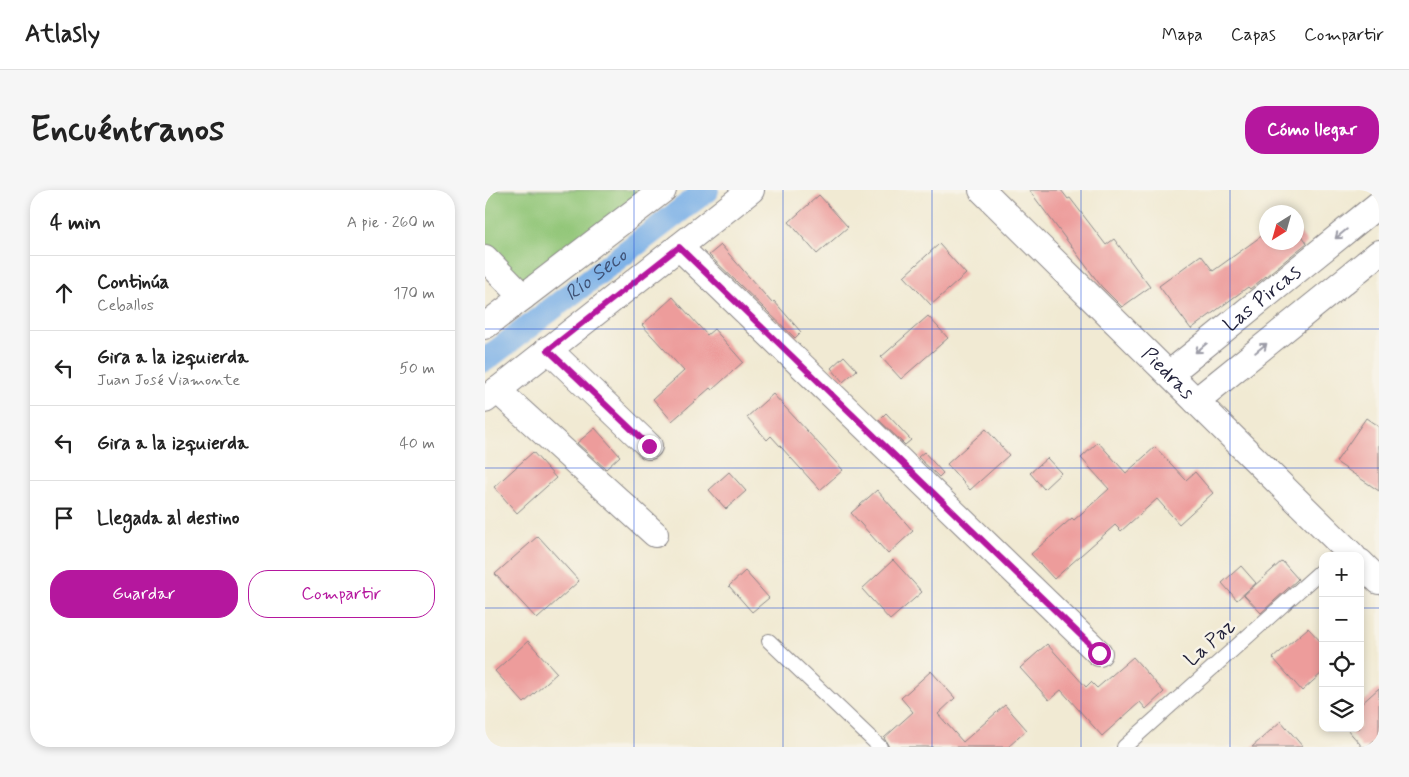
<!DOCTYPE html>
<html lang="es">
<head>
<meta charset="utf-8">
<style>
	:root { --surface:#fff; --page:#f6f6f6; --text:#222; --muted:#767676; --line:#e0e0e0; --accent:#b5179e }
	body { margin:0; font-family:Mynerve,sans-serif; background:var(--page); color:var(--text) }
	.controls { position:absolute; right:15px; bottom:15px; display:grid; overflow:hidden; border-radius:10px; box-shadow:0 2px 8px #0003 }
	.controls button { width:45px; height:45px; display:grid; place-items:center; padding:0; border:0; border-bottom:1px solid var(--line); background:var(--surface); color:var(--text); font:25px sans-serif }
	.compass { position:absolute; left:774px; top:15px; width:45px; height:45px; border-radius:50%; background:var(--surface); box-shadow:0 2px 8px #0003; rotate:217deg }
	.stop { position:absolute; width:15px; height:15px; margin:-11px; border:4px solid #b5179e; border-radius:50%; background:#fff }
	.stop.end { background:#b5179e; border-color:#fff; box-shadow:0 1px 5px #0008 }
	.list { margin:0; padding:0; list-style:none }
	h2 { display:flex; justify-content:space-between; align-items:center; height:65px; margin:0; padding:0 20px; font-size:21px }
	h2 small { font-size:16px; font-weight:400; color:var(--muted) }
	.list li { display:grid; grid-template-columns:32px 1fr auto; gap:15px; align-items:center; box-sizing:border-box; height:75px; padding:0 20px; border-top:1px solid var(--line) }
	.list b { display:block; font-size:19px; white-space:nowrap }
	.list p { margin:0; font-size:16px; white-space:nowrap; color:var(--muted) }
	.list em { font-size:16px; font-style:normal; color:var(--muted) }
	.actions { display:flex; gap:10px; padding:15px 20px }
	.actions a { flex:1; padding:11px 0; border:1px solid var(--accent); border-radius:20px; text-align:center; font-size:18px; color:var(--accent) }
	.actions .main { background:var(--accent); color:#fff }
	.icon { flex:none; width:28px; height:28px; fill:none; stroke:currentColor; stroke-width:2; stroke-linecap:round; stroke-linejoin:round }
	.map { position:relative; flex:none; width:894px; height:557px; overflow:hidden; border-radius:20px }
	header { display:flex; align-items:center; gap:30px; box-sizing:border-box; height:70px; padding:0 25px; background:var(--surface); border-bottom:1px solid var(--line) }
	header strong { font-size:24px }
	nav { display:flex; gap:28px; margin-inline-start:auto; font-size:18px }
	.intro { display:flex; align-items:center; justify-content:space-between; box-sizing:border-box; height:120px; padding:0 30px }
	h1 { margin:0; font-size:35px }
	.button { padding:12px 22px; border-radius:20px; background:var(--accent); color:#fff; font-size:18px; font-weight:700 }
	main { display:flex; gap:30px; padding:0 30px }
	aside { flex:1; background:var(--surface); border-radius:20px; box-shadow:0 2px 8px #0003 }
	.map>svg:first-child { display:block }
	.green { fill:#92c678; stroke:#5a745a }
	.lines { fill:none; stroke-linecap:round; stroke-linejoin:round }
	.canal { stroke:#78afe7; stroke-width:24 }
	.building { fill:#ed9c9b }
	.lane-casing { stroke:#8a8687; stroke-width:16 }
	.street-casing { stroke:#8a8687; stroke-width:28 }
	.lane { stroke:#fff; stroke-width:14 }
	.street { stroke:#fff; stroke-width:26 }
	.oneway { stroke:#9c9ca7 }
	.route { stroke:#b5179e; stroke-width:6 }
	.grid { fill:none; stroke:#1d4ed8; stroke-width:1; stroke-opacity:0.55 }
	.labels { text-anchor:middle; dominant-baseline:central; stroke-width:5; stroke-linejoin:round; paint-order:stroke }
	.street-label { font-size:20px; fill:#22223b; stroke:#f7f3e8 }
	.water-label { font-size:21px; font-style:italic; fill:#405377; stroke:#f7f3e8 }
</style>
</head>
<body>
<header>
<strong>Atlasly</strong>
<nav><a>Mapa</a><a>Capas</a><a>Compartir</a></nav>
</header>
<div class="intro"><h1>Encuéntranos</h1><a class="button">Cómo llegar</a></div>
<main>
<aside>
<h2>4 min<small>A pie · 260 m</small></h2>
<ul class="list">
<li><svg class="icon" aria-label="ahead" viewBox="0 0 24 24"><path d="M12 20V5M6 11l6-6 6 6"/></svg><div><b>Continúa</b><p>Ceballos</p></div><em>170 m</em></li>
<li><svg class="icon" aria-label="left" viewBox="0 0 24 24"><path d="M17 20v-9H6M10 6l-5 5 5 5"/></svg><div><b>Gira a la izquierda</b><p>Juan José Viamonte</p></div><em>50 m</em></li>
<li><svg class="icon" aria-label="left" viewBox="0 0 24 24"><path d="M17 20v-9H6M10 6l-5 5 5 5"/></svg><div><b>Gira a la izquierda</b></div><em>40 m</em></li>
<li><svg class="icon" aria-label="arrive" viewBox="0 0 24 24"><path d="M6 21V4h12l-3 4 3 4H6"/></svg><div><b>Llegada al destino</b></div></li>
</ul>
<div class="actions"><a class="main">Guardar</a><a>Compartir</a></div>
</aside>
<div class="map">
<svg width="894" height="557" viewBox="0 0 894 557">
	<rect width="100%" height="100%" fill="#f7f3e8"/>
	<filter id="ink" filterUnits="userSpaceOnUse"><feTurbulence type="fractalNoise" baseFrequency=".02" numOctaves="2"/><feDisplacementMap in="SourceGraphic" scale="10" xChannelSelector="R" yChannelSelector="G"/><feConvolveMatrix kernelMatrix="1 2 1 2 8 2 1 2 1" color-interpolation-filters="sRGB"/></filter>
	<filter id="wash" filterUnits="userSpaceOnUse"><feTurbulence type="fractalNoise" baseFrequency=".0096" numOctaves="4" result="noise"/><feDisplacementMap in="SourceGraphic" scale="20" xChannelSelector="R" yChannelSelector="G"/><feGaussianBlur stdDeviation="1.12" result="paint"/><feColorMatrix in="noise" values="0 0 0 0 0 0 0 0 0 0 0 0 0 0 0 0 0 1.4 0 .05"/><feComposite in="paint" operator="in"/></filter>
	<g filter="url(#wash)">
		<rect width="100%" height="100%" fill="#f1ead3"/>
		<path class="green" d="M0 0H160L38 91 0 52Z"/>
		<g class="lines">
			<path class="canal" id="s1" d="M0 170 222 0"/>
		</g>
		<g id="blocks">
			<g class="building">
				<path d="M544 0H576L583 9 585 8 621 55 629 49 665 97 637 117 616 96Z"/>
				<path d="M334 5 363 37 332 64 304 32Z"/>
				<path d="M812 38 822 53 765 99 763 97 706 139 674 96 716 65 728 81 782 42V52H812Z"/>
				<path d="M454 54 481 84 446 115 419 86Z"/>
				<path d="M236 55 287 113 289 111 316 142 310 148 224 65Z"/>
				<path d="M188 107 222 145 229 139 258 172 227 200 225 198 187 231 168 209 199 181 157 135Z"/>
				<path d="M443 126 463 148 416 189 396 167Z"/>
				<path d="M359 166 372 180 358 192 346 178Z"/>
				<path d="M288 204 358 280 335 300 286 246 282 250 262 227Z"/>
				<path d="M401 223 426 250 420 255 394 230Z"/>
				<path d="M881 228 894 237V301L851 272Z"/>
				<path d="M110 238 135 266 121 279 92 253Z"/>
				<path d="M501 239 524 265 485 300 462 274Z"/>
				<path d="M613 252 641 283 670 257 701 290 710 282 728 303 694 334 672 309 636 341 630 335 569 389 546 364 587 328 589 330 624 299 596 268Z"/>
				<path d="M48 262 71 288 32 323 9 297Z"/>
				<path d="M439 262 458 283 454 287 433 267Z"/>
				<path d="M562 268 576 283 559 299 545 283Z"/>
				<path d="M244 282 261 301 241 319 224 300Z"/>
				<path d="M392 300 428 341 403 364 366 323Z"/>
				<path d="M53 346 94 391 52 429 10 384Z"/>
				<path d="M408 370 437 402 405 430 377 399Z"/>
				<path d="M797 371 813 389 776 423 759 405Z"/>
				<path d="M756 376 771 393 752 410 737 393Z"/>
				<path d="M260 381 284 408 267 422 244 396Z"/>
				<path d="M823 438 838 454V482L817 501 788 468Z"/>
				<path d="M43 451 72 483 39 513 10 481Z"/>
				<path d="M562 454 601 497 606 492 612 498 648 467 679 502 661 519 655 512 617 546 576 500 564 510 535 478Z"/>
				<path d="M446 481 470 508 453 524 478 552 520 515 542 540 523 557H404L399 548 428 522 416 508Z"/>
				<path d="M894 498V546L882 557H875V554L861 538H875V515Z"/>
				<path d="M796 531 818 557H767Z"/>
			</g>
		</g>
	</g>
	<g filter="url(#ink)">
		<use href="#blocks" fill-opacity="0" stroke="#8a8687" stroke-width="1"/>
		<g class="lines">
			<g class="lane-casing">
				<g id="lane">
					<path d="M284 451 395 557"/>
					<path d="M639 557 838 379"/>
				</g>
			</g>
			<g class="street-casing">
				<g id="street">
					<path id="s2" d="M497 0 868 366"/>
					<path d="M194 57 614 463"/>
					<path d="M0 68 38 107"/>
					<path d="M0 136 178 0"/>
					<path d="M63 159 164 256"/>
					<path id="s3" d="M684 184 894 14"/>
					<path d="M12 200 170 344"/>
					<path d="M0 210 266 0"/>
					<path d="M711 211 894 63"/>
					<path d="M875 372 894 391"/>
				</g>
			</g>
			<use href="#lane" class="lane"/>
			<use href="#street" class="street"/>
		</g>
		<defs><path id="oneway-shaft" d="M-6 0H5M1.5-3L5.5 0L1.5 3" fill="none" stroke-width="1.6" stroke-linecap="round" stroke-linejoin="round" transform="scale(1.25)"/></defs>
		<g class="oneway">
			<use href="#oneway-shaft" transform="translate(856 44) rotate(141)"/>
			<use href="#oneway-shaft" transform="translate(716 158) rotate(141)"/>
			<use href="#oneway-shaft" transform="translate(776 158) rotate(-39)"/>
		</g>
	</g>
	<g class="lines" filter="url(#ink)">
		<path class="route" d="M164 256 63 160 194 57 614 463"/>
	</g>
	<path class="grid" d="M149 0V557M298 0V557M447 0V557M596 0V557M745 0V557M0 139H894M0 278H894M0 418H838M875 418H894"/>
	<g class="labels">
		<g class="street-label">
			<text stroke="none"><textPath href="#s3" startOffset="120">Las Pircas</textPath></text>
			<text stroke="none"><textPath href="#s2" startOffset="261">Piedras</textPath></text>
			<text transform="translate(725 453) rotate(-42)">La Paz</text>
		</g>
		<g class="water-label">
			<text stroke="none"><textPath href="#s1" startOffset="140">Río Seco</textPath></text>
		</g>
	</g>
</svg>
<div class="controls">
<button>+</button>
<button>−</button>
<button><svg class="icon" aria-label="locate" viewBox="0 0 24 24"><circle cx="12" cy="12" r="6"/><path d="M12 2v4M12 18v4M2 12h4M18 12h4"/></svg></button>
<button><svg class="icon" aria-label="layers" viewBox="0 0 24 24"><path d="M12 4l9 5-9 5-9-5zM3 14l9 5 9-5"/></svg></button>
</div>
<svg class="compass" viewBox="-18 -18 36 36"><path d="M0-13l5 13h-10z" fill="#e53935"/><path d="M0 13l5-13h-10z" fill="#767676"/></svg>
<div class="stop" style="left:614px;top:463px"></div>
<div class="stop end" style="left:164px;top:256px"></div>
</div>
</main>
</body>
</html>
